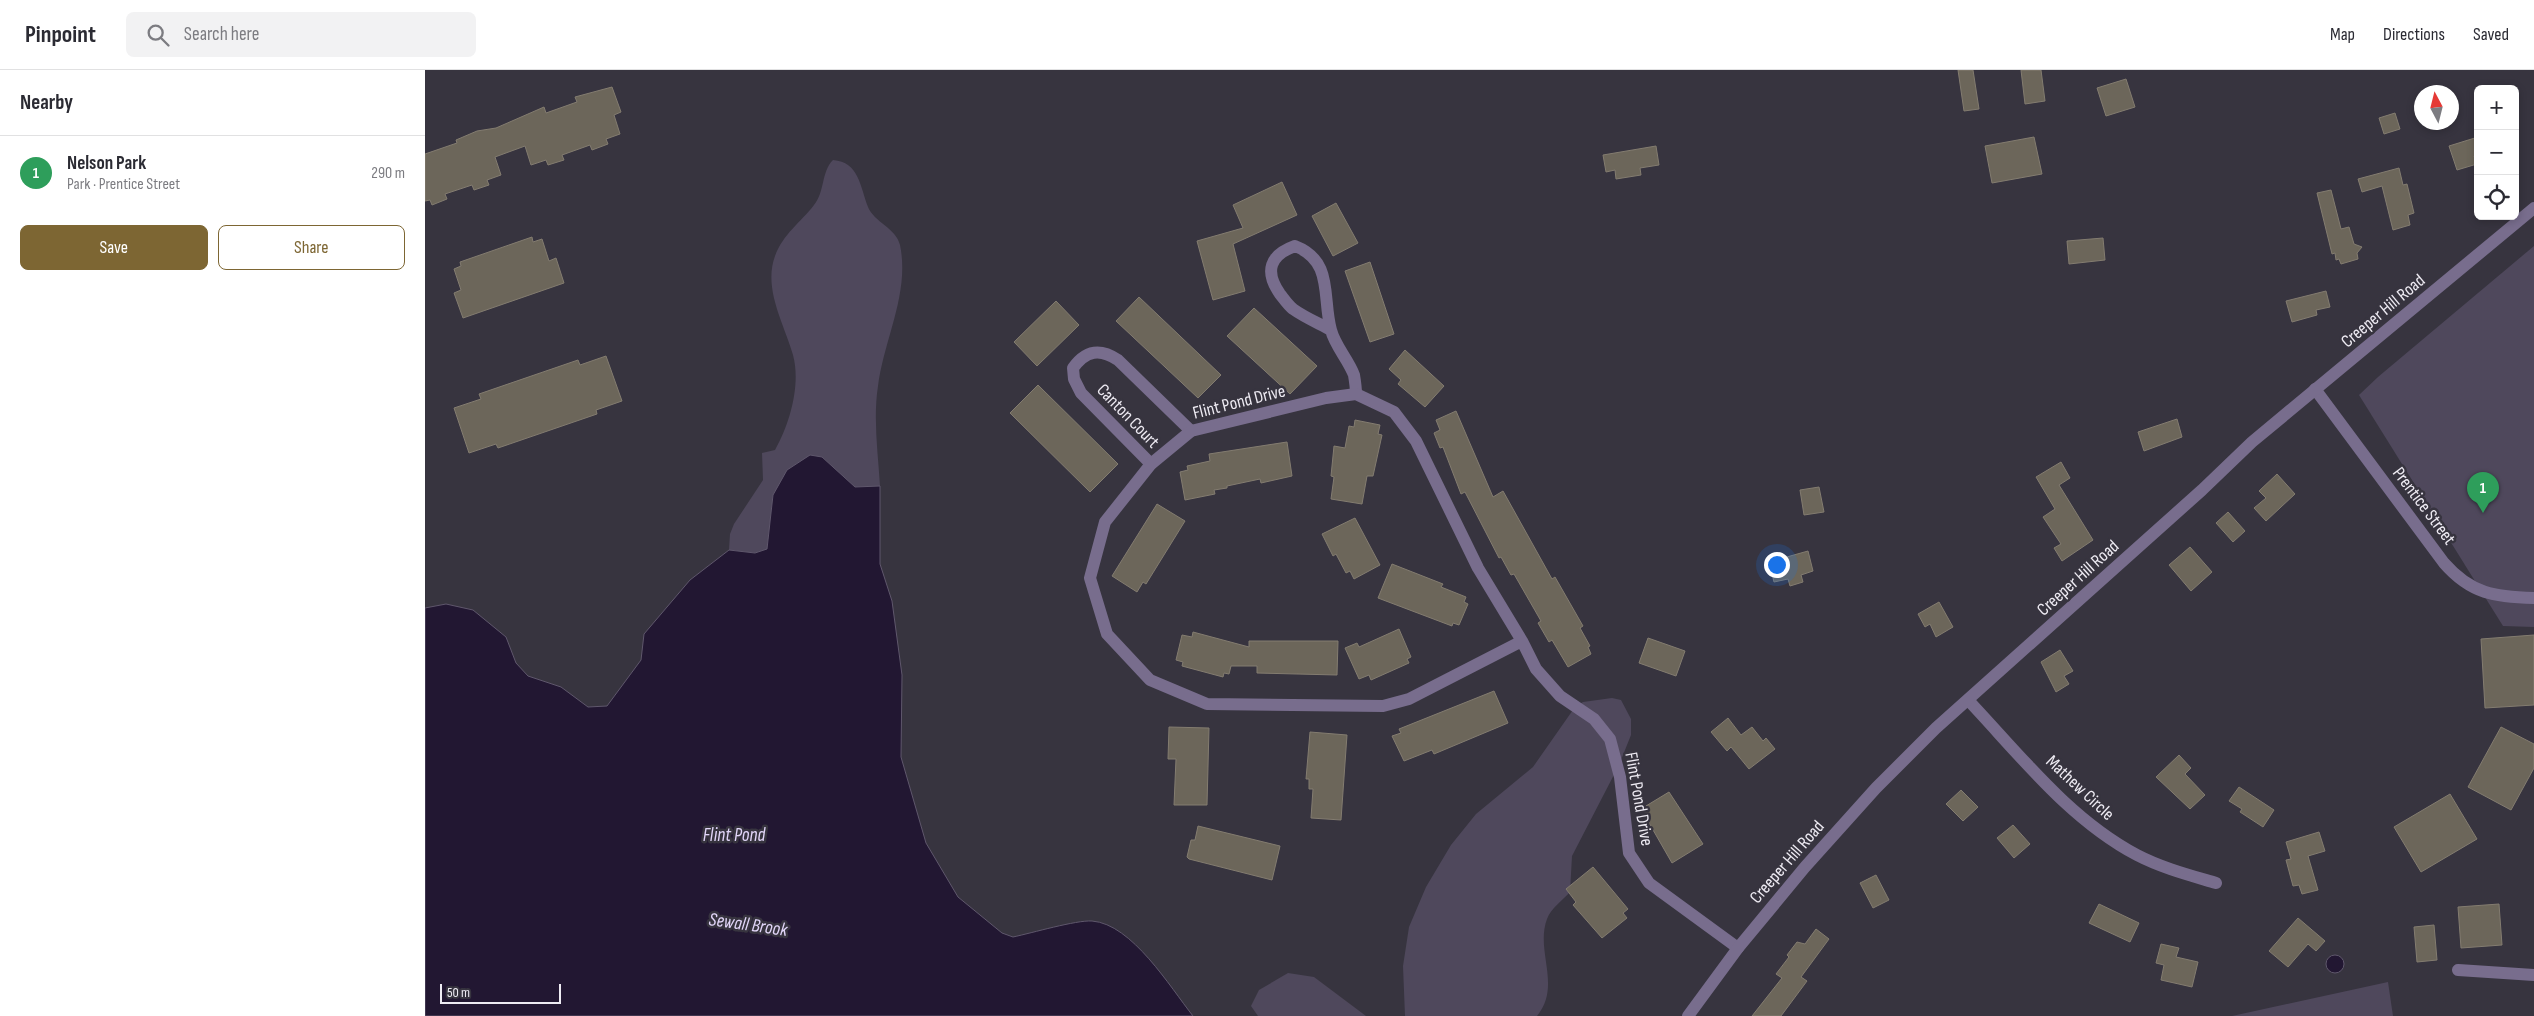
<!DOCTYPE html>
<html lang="en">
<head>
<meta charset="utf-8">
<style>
	:root { --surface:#fff; --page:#f2f2f3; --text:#2b2b33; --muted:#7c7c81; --line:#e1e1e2; --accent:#7d6633 }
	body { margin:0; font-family:"Sofia Sans Condensed",sans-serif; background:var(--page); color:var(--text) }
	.controls { position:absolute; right:15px; top:15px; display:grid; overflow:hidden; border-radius:8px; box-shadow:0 2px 8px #0003 }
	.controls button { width:45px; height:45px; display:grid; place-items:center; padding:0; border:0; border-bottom:1px solid var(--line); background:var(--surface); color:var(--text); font:25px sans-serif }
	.compass { position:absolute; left:1989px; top:15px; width:45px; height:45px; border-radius:50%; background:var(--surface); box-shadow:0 2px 8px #0003; rotate:353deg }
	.scale { position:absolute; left:15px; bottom:12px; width:121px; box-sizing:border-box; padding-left:5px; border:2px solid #eeebf3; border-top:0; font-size:14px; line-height:18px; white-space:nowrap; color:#eeebf3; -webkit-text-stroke:4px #37343f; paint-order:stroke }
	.you { position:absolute; left:1351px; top:494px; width:18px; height:18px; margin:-12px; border:4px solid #fff; border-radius:50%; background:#1a73e8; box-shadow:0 0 0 8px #1a73e833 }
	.badge { display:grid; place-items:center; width:32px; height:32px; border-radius:50%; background:var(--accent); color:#fff; font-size:16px; font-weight:700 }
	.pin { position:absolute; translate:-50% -41px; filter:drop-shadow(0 1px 2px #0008) }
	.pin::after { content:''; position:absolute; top:26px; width:18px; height:15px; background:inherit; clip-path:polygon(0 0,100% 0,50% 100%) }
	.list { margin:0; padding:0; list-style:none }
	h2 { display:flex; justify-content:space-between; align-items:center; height:65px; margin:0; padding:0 20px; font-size:21px }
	h2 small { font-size:16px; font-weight:400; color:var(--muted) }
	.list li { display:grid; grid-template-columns:32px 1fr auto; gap:15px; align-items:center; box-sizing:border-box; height:75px; padding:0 20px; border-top:1px solid var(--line) }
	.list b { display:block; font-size:19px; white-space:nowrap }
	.list p { margin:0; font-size:16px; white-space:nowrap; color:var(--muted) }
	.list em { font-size:16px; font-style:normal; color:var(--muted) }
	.actions { display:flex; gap:10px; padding:15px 20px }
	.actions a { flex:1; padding:11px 0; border:1px solid var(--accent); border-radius:8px; text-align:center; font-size:18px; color:var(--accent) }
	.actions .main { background:var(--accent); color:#fff }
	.icon { flex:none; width:28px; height:28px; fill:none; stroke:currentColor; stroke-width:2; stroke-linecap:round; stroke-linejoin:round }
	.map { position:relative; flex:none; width:2109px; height:946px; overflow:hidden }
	header { display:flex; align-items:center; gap:30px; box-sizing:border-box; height:70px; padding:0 25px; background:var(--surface); border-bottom:1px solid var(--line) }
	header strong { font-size:24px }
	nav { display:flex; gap:28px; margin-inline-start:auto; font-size:18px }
	.search { width:350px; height:45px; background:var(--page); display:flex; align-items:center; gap:12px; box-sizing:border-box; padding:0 18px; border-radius:8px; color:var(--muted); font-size:19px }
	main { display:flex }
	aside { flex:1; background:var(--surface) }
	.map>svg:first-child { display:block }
	.green { fill:#4f485c }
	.water { fill:#221732; stroke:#5f576c }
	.building { fill:#6c665a; stroke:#837c70 }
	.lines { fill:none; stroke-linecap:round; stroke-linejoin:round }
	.minor { stroke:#786d8d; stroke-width:12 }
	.tertiary { stroke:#786d8d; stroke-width:12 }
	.labels { text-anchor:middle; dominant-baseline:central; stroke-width:5; stroke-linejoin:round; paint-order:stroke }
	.street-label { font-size:18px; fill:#eeebf3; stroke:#37343f }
	.water-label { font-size:19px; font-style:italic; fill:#e2d6f9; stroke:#37343f }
</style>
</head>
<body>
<header>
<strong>Pinpoint</strong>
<div class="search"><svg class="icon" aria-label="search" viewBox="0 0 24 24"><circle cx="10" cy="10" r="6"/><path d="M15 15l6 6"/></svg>Search here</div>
<nav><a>Map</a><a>Directions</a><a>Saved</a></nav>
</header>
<main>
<aside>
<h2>Nearby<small></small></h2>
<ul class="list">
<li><span class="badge" style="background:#2e9e5b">1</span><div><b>Nelson Park</b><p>Park · Prentice Street</p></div><em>290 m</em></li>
</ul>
<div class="actions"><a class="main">Save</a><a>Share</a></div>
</aside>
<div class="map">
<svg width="2109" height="946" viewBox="0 0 2109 946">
	<rect width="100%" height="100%" fill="#37343f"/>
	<g class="green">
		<path d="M408 90C434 92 435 116 443 137 449 152 471 158 475 175 485 223 459 269 453 316 448 349 453 383 455 416L430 418 397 387 348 425 343 479 330 483 304 480 305 464 309 454 338 410 337 383 350 380C365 354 376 314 368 285 359 253 338 219 350 186 358 164 376 152 389 135 400 122 396 102 408 90Z"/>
		<path d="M2109 176V557L2078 556 1934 325 1953 307Z"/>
		<path d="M1187 628 1196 630 1206 649V665L1194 695 1147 786 1145 822C1138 830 1126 838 1122 849 1110 881 1137 916 1112 946H980L978 896 984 857 1001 817 1026 775 1051 744 1108 697 1150 637 1158 632Z"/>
		<path d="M863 903 889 907 941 946H833L826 936 834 920Z"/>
		<path d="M1963 912 1968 946H1807Z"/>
	</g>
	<g class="water">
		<path d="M385 385 397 387 430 417 455 416V494L467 531 477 605 476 687 501 773 533 827 577 863 588 867C607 863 651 850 667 851 707 854 745 917 768 946H0V538L21 534 48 540 81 567 91 593 103 606 136 617 163 637 182 636 216 590 219 564 265 510 304 480 330 483 342 479 348 425 362 400Z"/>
		<circle cx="1910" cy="894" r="9"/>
	</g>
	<g class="building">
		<path d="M1533 0H1548L1554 39 1539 41Z"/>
		<path d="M1596 0H1616L1620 31 1600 34Z"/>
		<path d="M1701 9 1710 37 1681 46 1672 18Z"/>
		<path d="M187 17 196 42 189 45 195 64 181 69 183 74 167 80 165 75 137 85 139 90 123 95 121 90 106 95 100 76 70 87 76 105 62 110 64 115 49 120 47 115 20 124 22 129 7 135 5 130 0 131V84L32 73 31 70 52 61 71 58 119 37 121 43 152 32 150 27Z"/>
		<path d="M1970 43 1975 59 1959 64 1954 48Z"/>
		<path d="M1609 67 1617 104 1567 113 1560 76Z"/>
		<path d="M2053 67V84L2049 86 2052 94 2032 100 2024 76Z"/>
		<path d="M1231 76 1234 95 1215 98 1216 105 1191 109 1190 100 1181 102 1178 85Z"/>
		<path d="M1974 98 1978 115 1982 114 1989 143 1983 145 1985 155 1968 160 1957 116 1937 122 1933 109Z"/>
		<path d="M857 112 872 145 808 174 820 221 788 230 772 171 818 158 808 135Z"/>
		<path d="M1906 120 1916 159 1924 157 1929 174 1937 177 1932 183 1933 189 1916 194 1914 189 1911 190 1910 183 1907 184 1892 123Z"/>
		<path d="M911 133 933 173 908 186 887 146Z"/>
		<path d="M107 167 108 172 117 169 124 191 131 188 139 213 38 248 29 223 36 220 29 199 36 196 35 192Z"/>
		<path d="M1678 168 1680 190 1644 194 1642 171Z"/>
		<path d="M945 192 969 264 945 272 920 201Z"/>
		<path d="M1901 221 1905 237 1891 240 1892 245 1867 252 1861 231Z"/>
		<path d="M714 227 796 305 773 328 691 251Z"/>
		<path d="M631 231 654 255 612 296 589 272Z"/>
		<path d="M829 238 892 296 865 324 802 266Z"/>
		<path d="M980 280 1019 316 1000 337 973 314 976 310 964 299Z"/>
		<path d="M181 286 197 331 171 340 172 344 73 378 71 374 44 383 29 338 56 329 54 324 153 290 155 295Z"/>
		<path d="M613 315 693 394 665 422 585 343Z"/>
		<path d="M1031 341 1068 427 1078 421 1127 509 1130 507 1158 556 1155 558 1165 576 1163 577 1166 584 1143 597 1127 570 1124 572 1113 553 1116 551 1089 504 1086 505 1076 487 1074 488 1040 422 1036 424 1018 377 1015 378 1009 363 1015 360 1011 350Z"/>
		<path d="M1752 349 1757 367 1719 381 1713 362Z"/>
		<path d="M930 350 955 355 953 364 957 365 948 406H942L937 434 906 429 909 407 906 406 909 376 920 378 924 356 929 357Z"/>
		<path d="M862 372 867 406 836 413 835 409 802 416V418L789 420 790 424 760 430 755 402 763 400 762 396 785 391 784 384Z"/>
		<path d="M1636 392 1645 408 1634 415 1668 470 1637 491 1629 478 1636 474 1618 447 1630 439 1611 407Z"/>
		<path d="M1852 404 1870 424 1841 451 1829 438 1841 428 1834 421Z"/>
		<path d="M1394 417 1399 442 1379 445 1375 420Z"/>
		<path d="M732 434 760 451 721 514 718 512 712 522 687 506Z"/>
		<path d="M1803 442 1820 461 1808 472 1791 453Z"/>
		<path d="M930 448 955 495 929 509 925 501 921 503 911 484 908 486 897 464Z"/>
		<path d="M1765 477 1787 502 1766 521 1744 495Z"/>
		<path d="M1383 481 1388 501 1376 505 1378 512 1365 516 1363 509 1349 512 1344 492Z"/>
		<path d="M967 494 1018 514 1016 517 1041 527 1039 532 1043 534 1034 555 1028 553 1027 556 953 528Z"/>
		<path d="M1514 532 1528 557 1511 567 1505 554 1500 557 1493 544Z"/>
		<path d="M974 559 986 587 982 589 984 593 946 610 944 605 934 609 920 578 932 573 934 577Z"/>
		<path d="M768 562 824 577V571H913L912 605 832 603V596H806L804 604 799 603 798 607 757 596 758 592 751 590 757 565 767 567Z"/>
		<path d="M2109 565V635L2060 638 2056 569Z"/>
		<path d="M1223 568 1260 581 1251 606 1214 593Z"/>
		<path d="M1635 580 1648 601 1639 606 1644 614 1631 622 1616 592Z"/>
		<path d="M1069 621 1083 653 1009 684 1007 680 979 691 967 666 976 663 974 659Z"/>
		<path d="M1303 648 1316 665 1327 657 1338 671 1341 668 1350 679 1324 699 1306 677 1302 681 1286 662Z"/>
		<path d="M744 657 784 658 782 735H749L751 689H743Z"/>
		<path d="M2076 657 2109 674V698L2086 740 2043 717Z"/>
		<path d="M885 662 922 665 916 750 886 748 888 719H884V709H881Z"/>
		<path d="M1754 685 1766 698 1760 704 1780 725 1765 739 1731 707Z"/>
		<path d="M1814 717 1849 740 1838 757 1815 742 1817 739 1804 731Z"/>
		<path d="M1536 720 1553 737 1538 751 1521 734Z"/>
		<path d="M1244 722 1278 774 1247 793 1216 739Z"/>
		<path d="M2025 724 2052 769 1996 802 1969 757Z"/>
		<path d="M1588 755 1605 774 1589 788 1572 768Z"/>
		<path d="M773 756 855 776 847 810 764 789 762 787 766 770H770Z"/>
		<path d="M1894 762 1900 781 1883 786 1893 820 1877 824 1874 815 1868 816 1861 790 1866 789 1861 772Z"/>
		<path d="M1168 797 1203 839 1198 843 1202 848 1177 868 1148 835 1151 832 1141 819Z"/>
		<path d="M1451 805 1464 830 1448 838 1435 813Z"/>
		<path d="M1674 834 1714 853 1705 872 1664 853Z"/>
		<path d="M2074 834 2077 875 2036 878 2033 837Z"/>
		<path d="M1873 848 1900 871 1891 881 1883 874 1863 897 1844 881Z"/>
		<path d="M2009 855 2012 890 1992 892 1989 857Z"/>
		<path d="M1391 859 1404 869 1376 907 1382 911 1356 946H1327L1357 908 1351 904 1364 887 1362 885 1372 872 1380 874Z"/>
		<path d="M1736 874 1754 878 1751 887 1773 892 1767 917 1736 910 1739 895 1731 893Z"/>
	</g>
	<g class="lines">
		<g class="minor">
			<path d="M906 260C893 253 879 247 868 239 863 235 859 229 855 224 839 201 845 185 870 176 909 191 897 228 906 260 910 276 923 289 929 305 930 311 931 318 931 324"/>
			<path d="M1890 319 2019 493C2046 524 2070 527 2109 528"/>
			<path d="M726 394 656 323 649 309 648 298C661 280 675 278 693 290L766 361"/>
			<path d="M1097 571 984 629 958 636 782 634 725 610 682 564 665 508 680 452 726 394 766 361 901 328 931 324 969 342 991 371 1053 498 1097 571 1111 599 1135 626 1169 649 1185 669 1195 707 1204 783 1224 813 1313 878"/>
			<path d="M1543 630C1595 685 1644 749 1712 785 1737 798 1764 805 1791 813"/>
			<path d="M2033 900 2109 905"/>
		</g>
		<path class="tertiary" d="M1263 946 1313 878 1380 797 1451 718 1511 658 1777 420 1827 372 2109 138"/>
	</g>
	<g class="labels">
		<g class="street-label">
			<text transform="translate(1958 241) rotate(-40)">Creeper Hill Road</text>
			<text transform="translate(814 332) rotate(-14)">Flint Pond Drive</text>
			<text transform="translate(703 346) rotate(46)">Canton Court</text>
			<text transform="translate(1999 436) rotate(53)">Prentice Street</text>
			<text transform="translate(1653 508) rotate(-42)">Creeper Hill Road</text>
			<text transform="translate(1655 718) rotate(43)">Mathew Circle</text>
			<text transform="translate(1214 729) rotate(80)">Flint Pond Drive</text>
			<text transform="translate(1362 792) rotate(-49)">Creeper Hill Road</text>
		</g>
		<g class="water-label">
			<text x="309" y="765">Flint Pond</text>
			<text transform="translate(323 855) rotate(8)">Sewall Brook</text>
		</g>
	</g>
</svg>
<div class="controls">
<button>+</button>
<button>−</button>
<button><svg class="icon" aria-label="locate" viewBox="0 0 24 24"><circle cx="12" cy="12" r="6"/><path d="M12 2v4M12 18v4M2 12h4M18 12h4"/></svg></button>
</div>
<svg class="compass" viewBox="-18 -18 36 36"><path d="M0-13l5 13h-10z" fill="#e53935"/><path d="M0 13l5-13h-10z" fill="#7c7c81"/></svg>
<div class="scale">50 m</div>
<div class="you"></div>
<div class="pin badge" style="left:2058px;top:443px;background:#2e9e5b">1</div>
</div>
</main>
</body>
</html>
